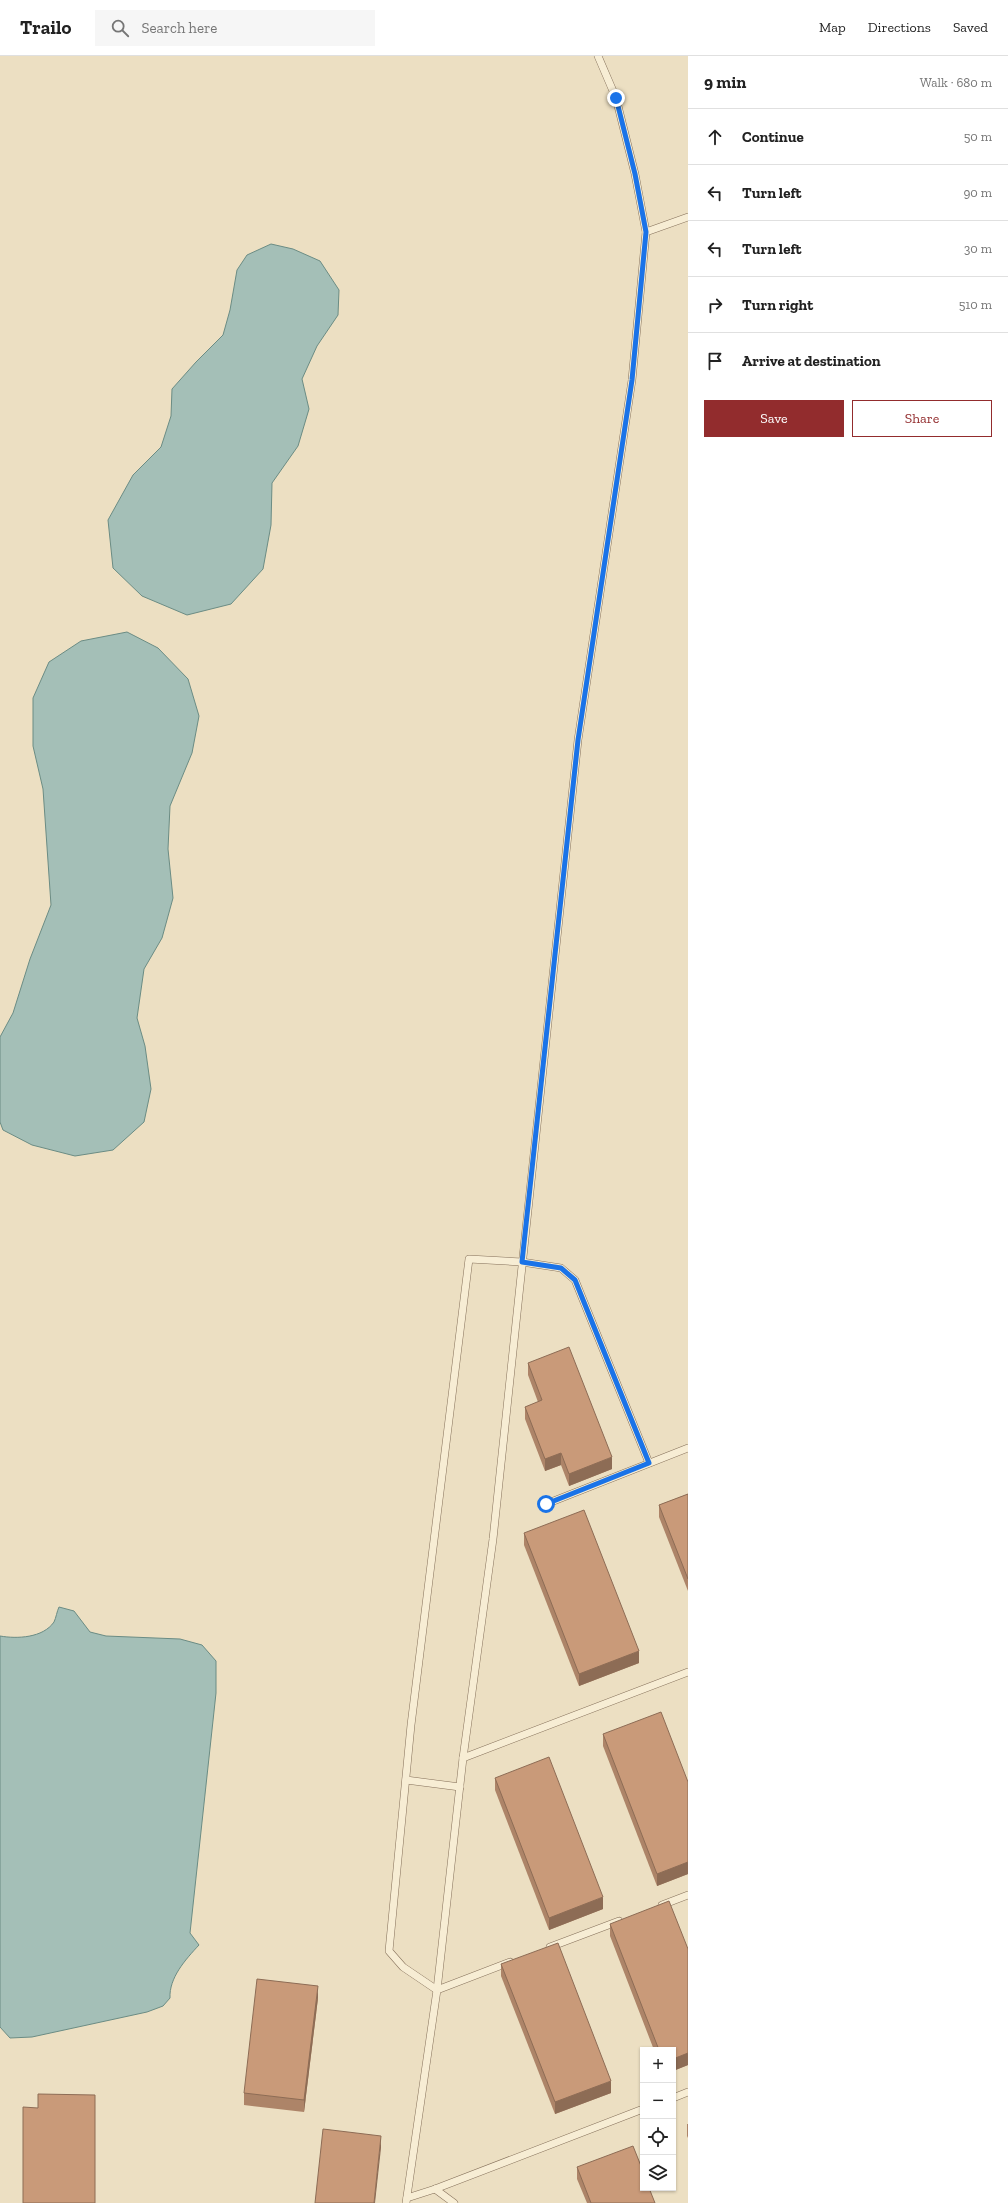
<!DOCTYPE html>
<html lang="en">
<head>
<meta charset="utf-8">
<style>
	:root { --surface:#fff; --page:#f6f6f6; --text:#222; --muted:#767676; --line:#e0e0e0; --accent:#922c2d }
	body { margin:0; font-family:"Zilla Slab",serif; background:var(--page); color:var(--text) }
	.controls { position:absolute; right:12px; bottom:12px; display:grid; overflow:hidden; border-radius:0px; box-shadow:0 1px 3px #0004 }
	.controls button { width:36px; height:36px; display:grid; place-items:center; padding:0; border:0; border-bottom:1px solid var(--line); background:var(--surface); color:var(--text); font:20px sans-serif }
	.stop { position:absolute; width:12px; height:12px; margin:-9px; border:3px solid #1a73e8; border-radius:50%; background:#fff }
	.stop.end { background:#1a73e8; border-color:#fff; box-shadow:0 1px 4px #0008 }
	.list { margin:0; padding:0; list-style:none }
	h2 { display:flex; justify-content:space-between; align-items:center; height:52px; margin:0; padding:0 16px; font-size:17px }
	h2 small { font-size:13px; font-weight:400; color:var(--muted) }
	.list li { display:grid; grid-template-columns:26px 1fr auto; gap:12px; align-items:center; box-sizing:border-box; height:56px; padding:0 16px; border-top:1px solid var(--line) }
	.list b { display:block; font-size:15px; white-space:nowrap }
	.list em { font-size:13px; font-style:normal; color:var(--muted) }
	.actions { display:flex; gap:8px; padding:12px 16px }
	.actions a { flex:1; padding:9px 0; border:1px solid var(--accent); border-radius:0px; text-align:center; font-size:14px; color:var(--accent) }
	.actions .main { background:var(--accent); color:#fff }
	.icon { flex:none; width:22px; height:22px; fill:none; stroke:currentColor; stroke-width:2; stroke-linecap:round; stroke-linejoin:round }
	.map { position:relative; flex:none; width:688px; height:2147px; overflow:hidden }
	header { display:flex; align-items:center; gap:24px; box-sizing:border-box; height:56px; padding:0 20px; background:var(--surface); border-bottom:1px solid var(--line) }
	header strong { font-size:19px }
	nav { display:flex; gap:22px; margin-inline-start:auto; font-size:14px }
	.search { width:280px; height:36px; background:var(--page); display:flex; align-items:center; gap:10px; box-sizing:border-box; padding:0 14px; border-radius:0px; color:var(--muted); font-size:15px }
	main { display:flex }
	aside { flex:1; background:var(--surface) }
	.map>svg:first-child { display:block }
	.water { fill:#a4bfb7; stroke:#6b8c84 }
	.lines { fill:none; stroke-linecap:round; stroke-linejoin:round }
	.service-casing { stroke:#85705a; stroke-width:8 }
	.service { stroke:#f7edd4; stroke-width:7 }
	.wall { fill:#ad8468 }
	.shaded-wall { fill:#8d6c55 }
	.building { fill:#c99a79; stroke:#8d6c55 }
	.route { stroke:#1a73e8; stroke-width:5 }
</style>
</head>
<body>
<header>
<strong>Trailo</strong>
<div class="search"><svg class="icon" aria-label="search" viewBox="0 0 24 24"><circle cx="10" cy="10" r="6"/><path d="M15 15l6 6"/></svg>Search here</div>
<nav><a>Map</a><a>Directions</a><a>Saved</a></nav>
</header>
<main>
<div class="map">
<svg width="688" height="2147" viewBox="0 0 688 2147">
	<rect width="100%" height="100%" fill="#ecdfc2"/>
	<g class="water">
		<path d="M271 188 293 193 320 205 339 234 338 259 317 290 302 323 309 353 298 390 272 427 271 469 263 513 231 548 187 559 142 540 113 512 108 464 133 419 161 391 171 360 172 333 196 306 223 279 230 254 237 214 247 199Z"/>
		<path d="M127 576 158 592 188 623 199 660 192 697 170 750 168 793 173 842 162 882 144 913 137 962 145 990 151 1033 144 1066 113 1094 75 1100 32 1089 3 1074 0 1066V981L13 957 30 903 51 849 43 733 33 690V642L49 606 81 585Z"/>
		<path d="M59 1551 74 1555 90 1576 106 1580 180 1583 202 1589 216 1605V1637L190 1877 199 1889C185 1904 169 1922 170 1942L163 1950 147 1956 32 1981 10 1982 0 1971V1580C17 1583 43 1582 54 1566 56 1562 57 1555 59 1551Z"/>
	</g>
	<g class="lines">
		<g class="service-casing">
			<g id="service">
				<path d="M598 0 616 42 635 118 646 176"/>
				<path d="M546 1448 688 1392"/>
				<path d="M463 1702 688 1616"/>
				<path d="M406 1724 460 1731"/>
				<path d="M662 1849 688 1839"/>
				<path d="M550 1891 619 1865"/>
				<path d="M510 1906 437 1934 403 1911 389 1895 411 1669 469 1203 522 1206 561 1212 575 1224 649 1407"/>
				<path d="M673 2042 688 2036"/>
				<path d="M435 2133 454 2147"/>
				<path d="M407 2142 435 2133 643 2053"/>
				<path d="M406 2147 437 1934 463 1702 493 1483 578 684 632 324 646 176 688 161"/>
			</g>
		</g>
		<use href="#service" class="service"/>
	</g>
	<g class="wall">
		<path d="M528 1307 612 1413 569 1430 561 1409 545 1415 525 1363V1351L538 1346 528 1319Z"/>
		<path d="M688 1438V1535L659 1461V1449Z"/>
		<path d="M524 1477 639 1607 579 1630 524 1489Z"/>
		<path d="M603 1678 688 1726V1818L657 1830 603 1690Z"/>
		<path d="M495 1722 603 1853 549 1874 495 1734Z"/>
		<path d="M610 1868 688 1893V2009L673 2015V1994H654L610 1880Z"/>
		<path d="M501 1908 611 2037 555 2058 501 1920Z"/>
		<path d="M318 1942 304 2056 244 2049V2037Z"/>
		<path d="M687 2068H688V2082L687 2080Z"/>
		<path d="M577 2111 655 2147H587L577 2123Z"/>
	</g>
	<g class="shaded-wall">
		<path d="M561 1397V1409L545 1415V1403Z"/>
		<path d="M612 1401V1413L569 1430V1418Z"/>
		<path d="M639 1595V1607L579 1630V1618Z"/>
		<path d="M688 1806V1818L657 1830V1818Z"/>
		<path d="M603 1841V1853L549 1874V1862Z"/>
		<path d="M318 1930V1942L304 2056V2044Z"/>
		<path d="M688 1997V2009L673 2015V2003Z"/>
		<path d="M611 2025V2037L555 2058V2046Z"/>
		<path d="M381 2080V2092L375 2147H374Z"/>
	</g>
	<g class="building">
		<path d="M569 1291 612 1401 569 1418 561 1397 545 1403 525 1351 542 1344 528 1307Z"/>
		<path d="M688 1438V1523L659 1449Z"/>
		<path d="M584 1454 639 1595 579 1618 524 1477Z"/>
		<path d="M661 1656 688 1726V1806L657 1818 603 1678Z"/>
		<path d="M549 1701 603 1841 549 1862 495 1722Z"/>
		<path d="M669 1845 688 1893V1997L673 2003V1994H659L610 1868Z"/>
		<path d="M558 1887 611 2025 555 2046 501 1908Z"/>
		<path d="M257 1923 318 1930 304 2044 244 2037Z"/>
		<path d="M38 2038 95 2039V2147H23V2051L38 2052Z"/>
		<path d="M323 2073 381 2080 374 2147H315Z"/>
		<path d="M633 2090 643 2115V2132H649L655 2147H591L577 2111Z"/>
	</g>
	<g class="lines">
		<path class="route" d="M546 1448 649 1407 575 1224 561 1212 522 1206 578 684 632 324 646 176 635 118 616 42"/>
	</g>
</svg>
<div class="controls">
<button>+</button>
<button>−</button>
<button><svg class="icon" aria-label="locate" viewBox="0 0 24 24"><circle cx="12" cy="12" r="6"/><path d="M12 2v4M12 18v4M2 12h4M18 12h4"/></svg></button>
<button><svg class="icon" aria-label="layers" viewBox="0 0 24 24"><path d="M12 4l9 5-9 5-9-5zM3 14l9 5 9-5"/></svg></button>
</div>
<div class="stop" style="left:546px;top:1448px"></div>
<div class="stop end" style="left:616px;top:42px"></div>
</div>
<aside>
<h2>9 min<small>Walk · 680 m</small></h2>
<ul class="list">
<li><svg class="icon" aria-label="ahead" viewBox="0 0 24 24"><path d="M12 20V5M6 11l6-6 6 6"/></svg><div><b>Continue</b></div><em>50 m</em></li>
<li><svg class="icon" aria-label="left" viewBox="0 0 24 24"><path d="M17 20v-9H6M10 6l-5 5 5 5"/></svg><div><b>Turn left</b></div><em>90 m</em></li>
<li><svg class="icon" aria-label="left" viewBox="0 0 24 24"><path d="M17 20v-9H6M10 6l-5 5 5 5"/></svg><div><b>Turn left</b></div><em>30 m</em></li>
<li><svg class="icon" aria-label="right" viewBox="0 0 24 24"><path d="M7 20v-9h11M14 6l5 5-5 5"/></svg><div><b>Turn right</b></div><em>510 m</em></li>
<li><svg class="icon" aria-label="arrive" viewBox="0 0 24 24"><path d="M6 21V4h12l-3 4 3 4H6"/></svg><div><b>Arrive at destination</b></div></li>
</ul>
<div class="actions"><a class="main">Save</a><a>Share</a></div>
</aside>
</main>
</body>
</html>
